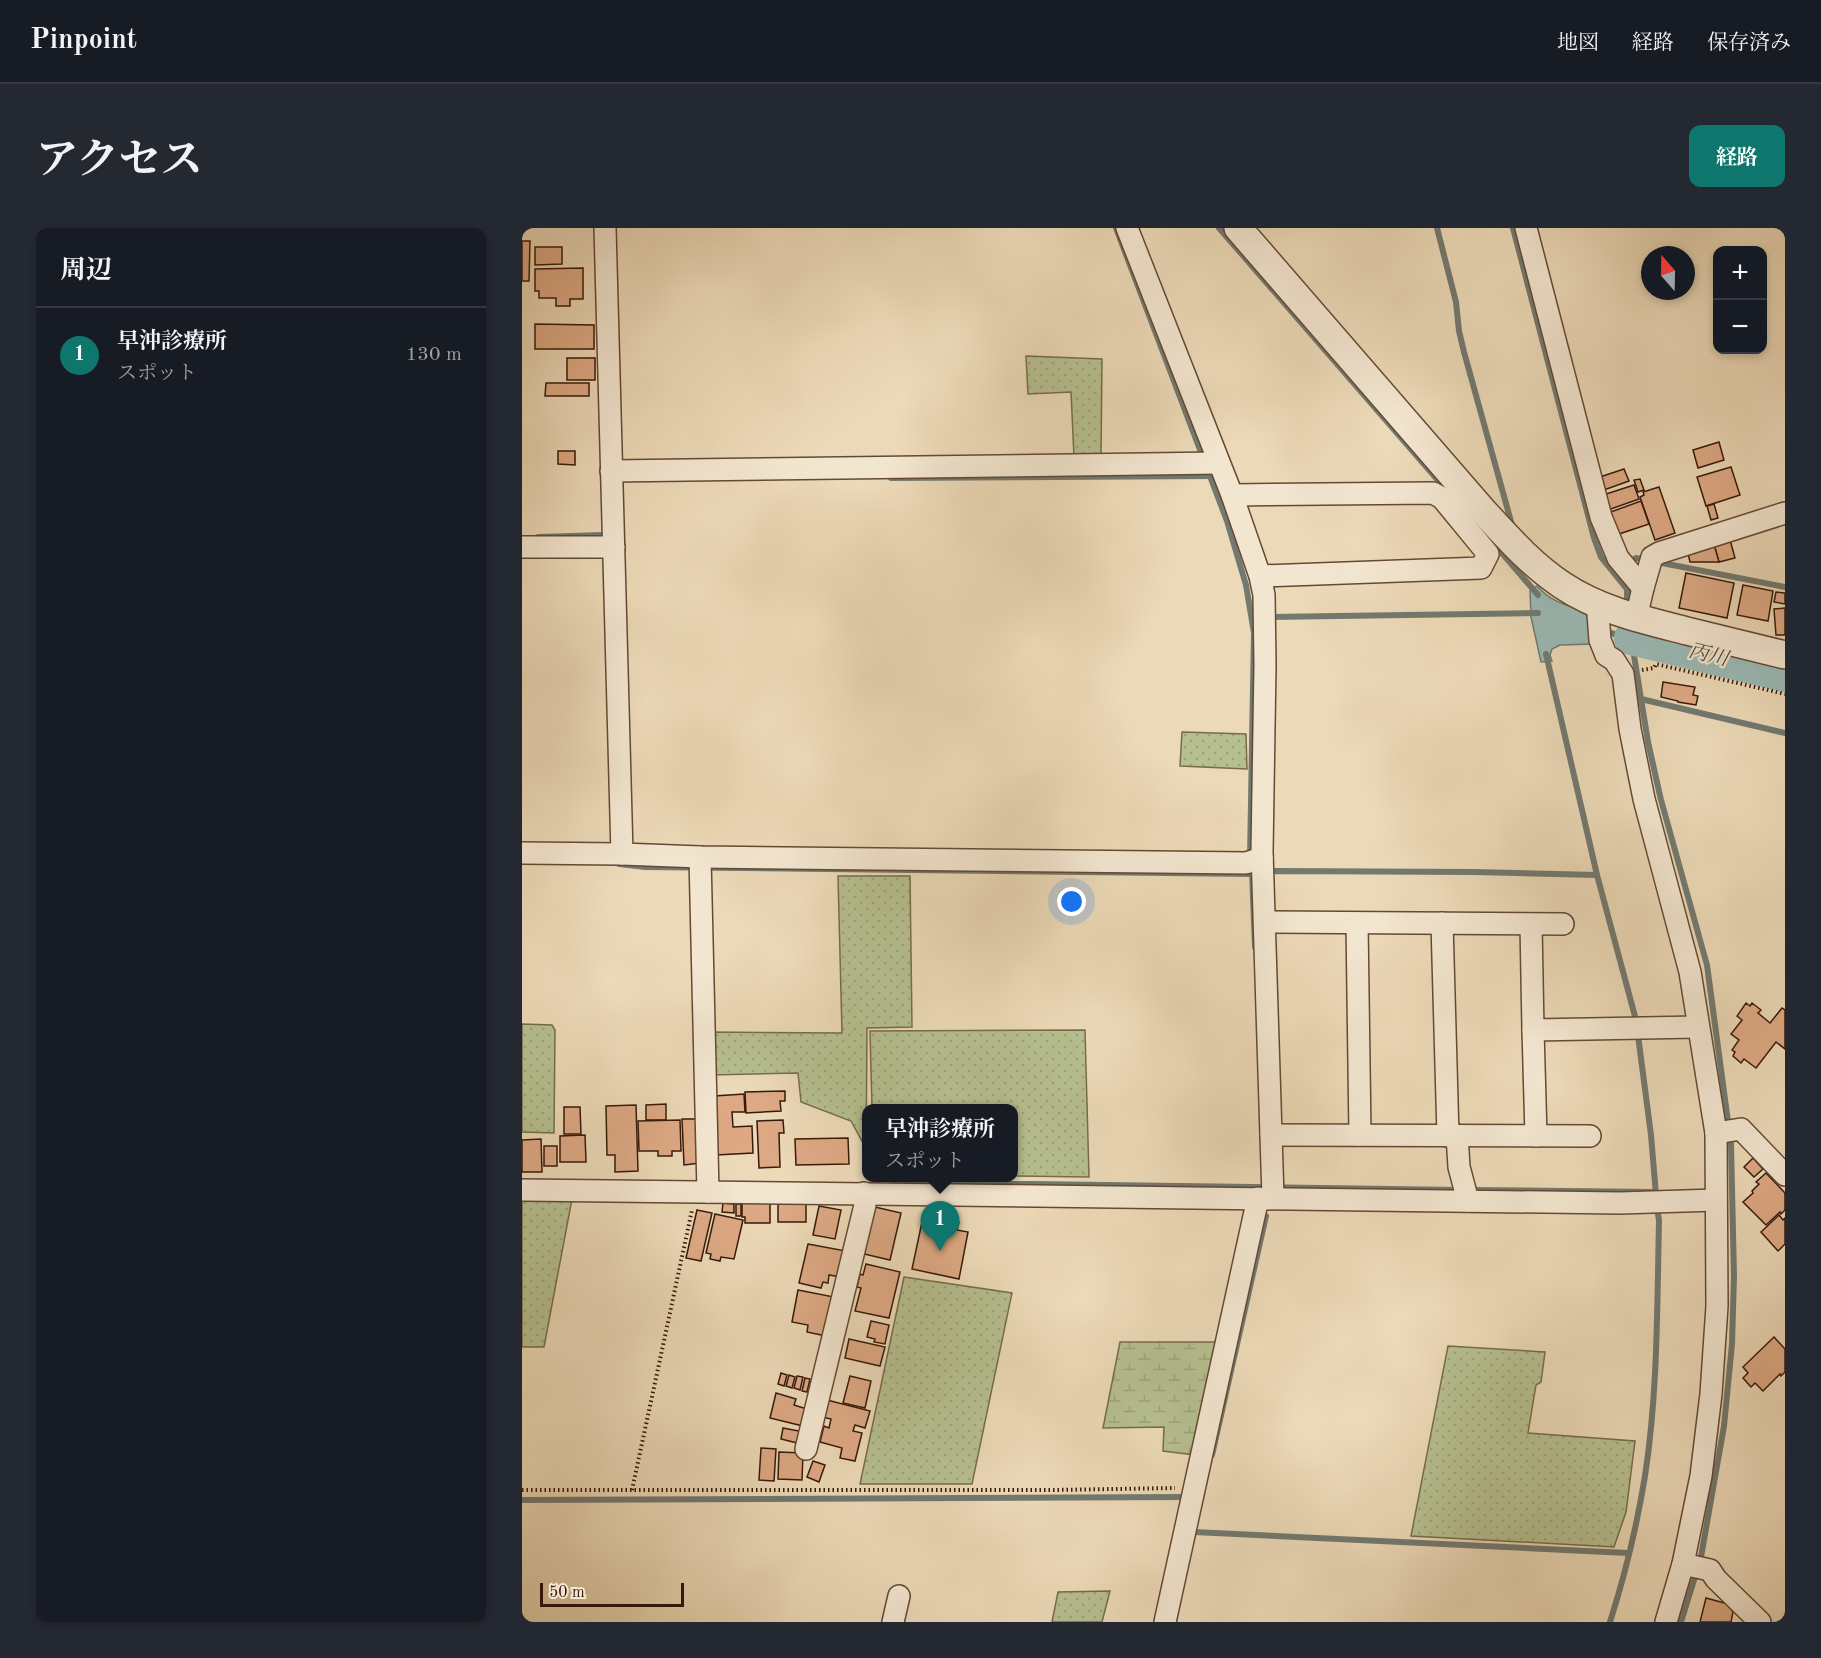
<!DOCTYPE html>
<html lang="ja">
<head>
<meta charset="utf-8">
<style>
	:root { --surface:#171b24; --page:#242831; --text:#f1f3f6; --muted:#9ea1a6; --line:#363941; --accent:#0f766e }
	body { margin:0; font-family:"Old Standard TT","Noto Serif JP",serif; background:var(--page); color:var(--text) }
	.controls { position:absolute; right:18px; top:18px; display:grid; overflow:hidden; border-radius:12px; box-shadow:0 3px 9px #0003 }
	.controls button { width:54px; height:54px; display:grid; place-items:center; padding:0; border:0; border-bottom:2px solid var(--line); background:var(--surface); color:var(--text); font:30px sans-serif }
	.compass { position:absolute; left:1119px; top:18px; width:54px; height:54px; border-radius:50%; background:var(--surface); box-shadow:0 3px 9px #0003; rotate:340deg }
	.scale { position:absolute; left:18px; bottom:15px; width:144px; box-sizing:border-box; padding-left:6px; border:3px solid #371909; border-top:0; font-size:16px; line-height:21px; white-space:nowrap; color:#371909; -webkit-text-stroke:4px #f3e6d0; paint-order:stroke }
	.you { position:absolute; left:550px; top:674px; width:21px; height:21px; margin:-15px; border:4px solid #fff; border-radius:50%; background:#1a73e8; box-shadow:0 0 0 9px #1a73e833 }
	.badge { display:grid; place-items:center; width:39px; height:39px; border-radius:50%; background:var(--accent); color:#fff; font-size:20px; font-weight:700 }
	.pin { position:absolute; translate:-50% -50px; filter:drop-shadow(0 2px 3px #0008) }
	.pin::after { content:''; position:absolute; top:32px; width:21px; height:18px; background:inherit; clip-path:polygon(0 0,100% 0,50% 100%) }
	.popup { position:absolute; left:340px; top:876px; width:156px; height:78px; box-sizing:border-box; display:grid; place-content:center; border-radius:12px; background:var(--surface); filter:drop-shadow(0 2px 4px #0005); font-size:20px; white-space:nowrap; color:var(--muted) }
	.popup b { font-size:22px; color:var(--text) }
	.popup::after { content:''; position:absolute; left:50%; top:100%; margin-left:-12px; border:12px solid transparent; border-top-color:var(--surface) }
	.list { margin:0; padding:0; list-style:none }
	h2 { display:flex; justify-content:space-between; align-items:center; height:78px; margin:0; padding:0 24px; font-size:26px }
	h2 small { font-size:20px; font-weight:400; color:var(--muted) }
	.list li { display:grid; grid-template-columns:39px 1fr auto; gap:18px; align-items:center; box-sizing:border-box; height:96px; padding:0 24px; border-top:2px solid var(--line) }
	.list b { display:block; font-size:22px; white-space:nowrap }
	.list p { margin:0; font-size:20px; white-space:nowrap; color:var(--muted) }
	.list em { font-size:20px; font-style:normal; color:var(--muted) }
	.map { position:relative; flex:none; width:1263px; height:1394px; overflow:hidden; border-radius:12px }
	header { display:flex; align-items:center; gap:36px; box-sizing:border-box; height:84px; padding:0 30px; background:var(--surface); border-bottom:2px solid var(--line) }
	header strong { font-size:28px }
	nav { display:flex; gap:33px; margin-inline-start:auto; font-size:21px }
	.intro { display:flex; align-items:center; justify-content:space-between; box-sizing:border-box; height:144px; padding:0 36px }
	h1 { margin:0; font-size:42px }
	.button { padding:15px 27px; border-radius:12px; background:var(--accent); color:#fff; font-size:21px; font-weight:700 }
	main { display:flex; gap:36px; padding:0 36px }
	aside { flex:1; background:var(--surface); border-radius:12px; box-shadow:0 3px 9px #0003 }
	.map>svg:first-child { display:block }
	.green { fill:url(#green-dots); stroke:#766c4c; stroke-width:1.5 }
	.wetland { fill:url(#wetland-marsh); stroke:#766c4c; stroke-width:1.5 }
	.water { fill:#9ab9b5; stroke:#727970; stroke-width:1.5 }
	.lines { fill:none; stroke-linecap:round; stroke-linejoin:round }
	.stream { stroke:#727970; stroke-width:6 }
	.river { stroke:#9ab9b5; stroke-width:34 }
	.building { fill:#dda984; stroke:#371909; stroke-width:1.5 }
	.minor-casing { stroke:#644934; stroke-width:24 }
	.tertiary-casing { stroke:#644934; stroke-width:30 }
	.path { stroke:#371909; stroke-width:4; stroke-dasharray:1.5 3; stroke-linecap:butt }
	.minor { stroke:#f3e6d0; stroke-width:21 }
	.tertiary { stroke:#f3e6d0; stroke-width:27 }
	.labels { text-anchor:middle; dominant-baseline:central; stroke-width:4.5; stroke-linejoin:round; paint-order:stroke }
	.water-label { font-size:20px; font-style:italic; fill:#55493d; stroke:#f3e6d0 }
</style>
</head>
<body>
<header>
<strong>Pinpoint</strong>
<nav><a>地図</a><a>経路</a><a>保存済み</a></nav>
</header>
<div class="intro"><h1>アクセス</h1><a class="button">経路</a></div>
<main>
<aside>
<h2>周辺<small></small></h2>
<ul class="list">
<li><span class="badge">1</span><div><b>早沖診療所</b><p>スポット</p></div><em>130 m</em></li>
</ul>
</aside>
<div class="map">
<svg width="1263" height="1394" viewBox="0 0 1263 1394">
	<defs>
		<pattern id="green-dots" width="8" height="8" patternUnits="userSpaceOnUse" patternTransform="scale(1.5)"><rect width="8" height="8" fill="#b6bf8f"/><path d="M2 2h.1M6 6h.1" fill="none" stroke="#9da47a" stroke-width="1.8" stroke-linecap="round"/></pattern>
		<pattern id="wetland-marsh" width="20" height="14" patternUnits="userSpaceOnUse" patternTransform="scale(1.5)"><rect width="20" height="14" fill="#b6bf8f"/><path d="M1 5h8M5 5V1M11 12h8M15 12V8" fill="none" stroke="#9da47a"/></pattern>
	</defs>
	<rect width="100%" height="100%" fill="#ecd9b7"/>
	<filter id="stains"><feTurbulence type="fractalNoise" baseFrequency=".00333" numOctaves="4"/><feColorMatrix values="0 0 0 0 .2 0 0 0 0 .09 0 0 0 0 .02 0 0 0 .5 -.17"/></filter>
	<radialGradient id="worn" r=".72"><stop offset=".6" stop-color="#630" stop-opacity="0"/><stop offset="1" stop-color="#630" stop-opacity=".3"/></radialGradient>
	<g class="green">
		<path d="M504 128 580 131 579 230 552 229 549 164 506 166Z"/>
		<path d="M660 504 724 506 725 541 658 538Z"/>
		<path d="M316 648H388L390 799 345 800 344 930 342 929V917L329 893 279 874 276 845 188 847 187 804 320 805Z"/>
		<path d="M0 796 30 797 33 802 32 905 0 904Z"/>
		<path d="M563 802 567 949 492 948V880H350L348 803Z"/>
		<path d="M0 971H50L22 1119H0Z"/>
		<path d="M382 1049 490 1065 450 1256H338Z"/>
		<path d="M926 1118 1023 1124 1019 1154 1014 1157 1006 1205 1113 1213 1104 1284 1092 1319 889 1308Z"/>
		<path d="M588 1363 580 1394H530L536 1364Z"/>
	</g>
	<path class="wetland" d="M598 1114H697L673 1227 641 1223 642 1199 581 1200Z"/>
	<path class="water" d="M1015 358C1030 375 1045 377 1065 384L1071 416 1038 417 1030 421 1028 427 1030 433 1019 434 1009 389 1008 363Z"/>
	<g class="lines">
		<g class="stream">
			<path d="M594 0 705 293 724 357 732 405 728 630"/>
			<path d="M697 0 927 265"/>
			<path d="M915 0 934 74 937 103 942 124 990 297"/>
			<path d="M991 0 1072 310 1079 329 1105 361V370"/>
			<path d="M369 250 689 248"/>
			<path d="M16 309 81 307"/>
			<path d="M973 317 1016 367"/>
			<path d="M1135 334 1263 359"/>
			<path d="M1104 336 1114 330 1125 332"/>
			<path d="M744 389 1016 385"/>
			<path d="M1080 403 1109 410"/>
			<path d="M1108 403 1126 514 1139 572 1185 737 1209 916 1212 1048 1210 1116 1202 1198 1179 1329 1159 1394"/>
			<path d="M1024 426 1075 647 1114 792 1129 907 1134 967"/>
			<path d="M1119 471 1263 505"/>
			<path d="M97 636 123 639 730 646 752 643 952 644 1075 647"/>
			<path d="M730 643 733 719"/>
			<path d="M370 956H510L938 962"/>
			<path d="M948 962 1130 964"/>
			<path d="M690 1227 744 988"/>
			<path d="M0 1272 665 1269"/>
			<path d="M672 1304 1106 1325"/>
			<path d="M1088 1394C1103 1347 1115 1297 1123 1248 1136 1164 1135 1078 1137 993L1135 978"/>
		</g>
		<path class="river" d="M1109 410 1263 447"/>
	</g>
	<g class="building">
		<path d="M0 13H8L7 53H0Z"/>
		<path d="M13 19H40V36L13 37Z"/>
		<path d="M61 40V71H48V78H34V70H17V63H13V41Z"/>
		<path d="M13 96 72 97V121H13Z"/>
		<rect x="45" y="130" width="28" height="22"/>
		<path d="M24 155H67V168H23Z"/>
		<path d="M1197 214 1202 232 1176 240 1171 222Z"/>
		<path d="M36 223H53V237L36 236Z"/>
		<path d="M1209 239 1218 267 1184 278 1175 249Z"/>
		<path d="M1102 241 1107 253 1079 263 1075 250Z"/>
		<path d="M1118 251 1122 262 1116 264 1112 252Z"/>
		<path d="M1112 257 1117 271 1086 282 1081 267Z"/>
		<path d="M1137 259 1153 305 1133 312 1118 269 1122 267 1121 264Z"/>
		<path d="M1119 273 1127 296 1094 307 1086 285Z"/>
		<path d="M1192 276 1196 290 1189 292 1185 278Z"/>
		<path d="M1207 308 1213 330 1197 334 1191 313Z"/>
		<path d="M1191 313 1197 334H1168L1165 321Z"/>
		<path d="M1164 345 1212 355 1205 390 1157 380Z"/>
		<path d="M1221 357 1251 363 1246 393 1215 387Z"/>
		<path d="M1254 364 1263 365V376L1252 374Z"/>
		<path d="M1263 380V407H1254L1252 381Z"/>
		<path d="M1141 454 1173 459 1171 467 1176 468 1174 477 1156 474V473L1139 469Z"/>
		<path d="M1224 775 1228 778 1230 775 1239 782 1236 785 1248 795 1260 780 1263 782V821L1254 814 1234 840 1222 831 1219 835 1211 828 1213 824 1210 822 1217 812 1209 806 1220 792 1215 788Z"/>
		<path d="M263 863V873H258L259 883 224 885 223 864Z"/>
		<path d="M222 866 223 884H210L211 899 230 898 231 925 194 927 192 868Z"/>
		<path d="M144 876V892H124V877Z"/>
		<path d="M114 877 116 943 93 944V927H85L84 878Z"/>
		<path d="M42 879H58L59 906H42Z"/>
		<path d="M160 891H176L178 935 162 937Z"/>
		<path d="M158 892 159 923H150V928H136V923H117L116 893Z"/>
		<path d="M261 892 262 905H257L258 939 237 940 235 893Z"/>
		<path d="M63 907 64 934H38V908Z"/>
		<path d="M326 910 327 936 274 937 273 911Z"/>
		<path d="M19 911 20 944H0V912Z"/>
		<rect x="22" y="918" width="13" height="20"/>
		<path d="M1231 930 1241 941 1232 949 1222 939Z"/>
		<path d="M1244 945 1263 965V982L1259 986 1258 984 1244 997 1221 974 1231 965 1230 963 1237 956 1234 954Z"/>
		<path d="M201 975 212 976V985L200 984Z"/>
		<path d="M220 975H248V995H223V989H220Z"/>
		<rect x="214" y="976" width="5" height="12"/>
		<rect x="256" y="976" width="28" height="18"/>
		<path d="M297 978 319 982 313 1011 291 1007Z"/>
		<path d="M353 979 379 985 368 1032 342 1026Z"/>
		<path d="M175 982 190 985 179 1033 164 1030Z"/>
		<path d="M193 986 221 992 212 1031 199 1029 198 1033 188 1031 189 1026 184 1025Z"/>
		<path d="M1257 987 1261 992 1263 990V1016L1256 1023 1239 1004Z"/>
		<path d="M406 988 437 994 435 1002 446 1004 437 1051 390 1041 400 994 405 995Z"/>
		<path d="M286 1016 324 1023 318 1049 307 1047 306 1055 301 1054 299 1060 277 1055Z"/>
		<path d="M344 1036 378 1044 367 1090 333 1083 339 1060 335 1059 338 1046 341 1047Z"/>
		<path d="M276 1062 312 1069 304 1108 285 1104 286 1097 270 1094Z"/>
		<path d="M349 1093 367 1097 363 1116 352 1114 353 1111 345 1109Z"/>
		<path d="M1252 1109 1263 1121V1144L1259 1148 1258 1146 1241 1163 1233 1155 1229 1159 1221 1150 1226 1145 1221 1139Z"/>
		<path d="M327 1111 363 1119 358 1138 323 1130Z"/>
		<path d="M259 1145 265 1147 262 1158 256 1156Z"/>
		<path d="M267 1147 273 1149 270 1160 264 1158Z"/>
		<path d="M275 1148 281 1149 278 1162 272 1160Z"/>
		<path d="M328 1148 349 1153 343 1180 321 1175Z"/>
		<path d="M283 1150 288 1151 285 1164 280 1163Z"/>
		<path d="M254 1165 274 1171 272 1177 285 1181 281 1198 248 1190Z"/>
		<path d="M305 1172 348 1183 343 1200 333 1197 331 1203 340 1205 333 1233 318 1230 320 1220 298 1214 302 1198 307 1200 309 1191 300 1189Z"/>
		<path d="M261 1200 282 1204 279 1216 259 1211Z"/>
		<path d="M239 1220 254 1221 252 1253 237 1252Z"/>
		<path d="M257 1224 281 1225 280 1252 256 1251Z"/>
		<path d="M291 1233 303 1237 297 1254 285 1249Z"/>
		<path d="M1184 1370 1206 1376 1211 1384 1209 1394H1178Z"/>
	</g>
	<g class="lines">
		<g class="minor-casing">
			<g id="minor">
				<path d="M83 0 100 626 178 629 724 635 740 630"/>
				<path d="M605 0 710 267 738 348 742 367 743 437 740 624 751 970"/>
				<path d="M1004 0 1079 289 1096 330 1121 360 1114 390"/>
				<path d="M89 243 697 235"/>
				<path d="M710 267 911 265 920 270 966 326 959 340 738 348"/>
				<path d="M0 319H92"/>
				<path d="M1121 360 1130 329 1137 325 1263 285"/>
				<path d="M1079 378 1076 386 1078 412 1084 427 1092 432 1101 446 1108 501 1122 571 1168 744 1194 905 1195 1078 1189 1166 1179 1248 1161 1336 1144 1394"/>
				<path d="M0 625 100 626"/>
				<path d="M178 629 186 964"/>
				<path d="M743 694 1041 696"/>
				<path d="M835 695 838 907"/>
				<path d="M920 695 926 908"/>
				<path d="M1009 696 1011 802 1176 799"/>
				<path d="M1011 802 1014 908"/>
				<path d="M1194 905 1219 901 1263 947"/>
				<path d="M749 907 1068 908"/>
				<path d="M935 907 937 939 946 973"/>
				<path d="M0 962 1098 975 1194 972"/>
				<path d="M284 1221 343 977 342 965"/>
				<path d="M1161 1336 1188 1342 1194 1351 1238 1394"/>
				<path d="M371 1394 377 1368"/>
				<path d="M643 1394 736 970"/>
			</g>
		</g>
		<g class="tertiary-casing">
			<path id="tertiary" d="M716 0 963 285C987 311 1010 337 1040 357 1077 382 1122 392 1165 403 1197 411 1230 419 1263 427"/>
		</g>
		<g class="path">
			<path d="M1120 442 1132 440 1134 436 1263 466"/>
			<path d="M0 1262H532L653 1260"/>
			<path d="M110 1262 170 982"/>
		</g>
		<use href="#minor" class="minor"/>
		<use href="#tertiary" class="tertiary"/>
	</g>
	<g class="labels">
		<g class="water-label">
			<text transform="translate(1186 428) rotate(14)">丙川</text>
		</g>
	</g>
	<rect width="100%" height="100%" filter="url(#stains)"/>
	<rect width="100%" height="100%" fill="url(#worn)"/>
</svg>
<div class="controls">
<button>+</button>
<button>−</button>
</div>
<svg class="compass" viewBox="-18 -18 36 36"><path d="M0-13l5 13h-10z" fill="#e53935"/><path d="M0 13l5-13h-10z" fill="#9ea1a6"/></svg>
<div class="scale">50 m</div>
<div class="you"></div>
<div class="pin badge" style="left:418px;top:1023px">1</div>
<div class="popup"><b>早沖診療所</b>スポット</div>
</div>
</main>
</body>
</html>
